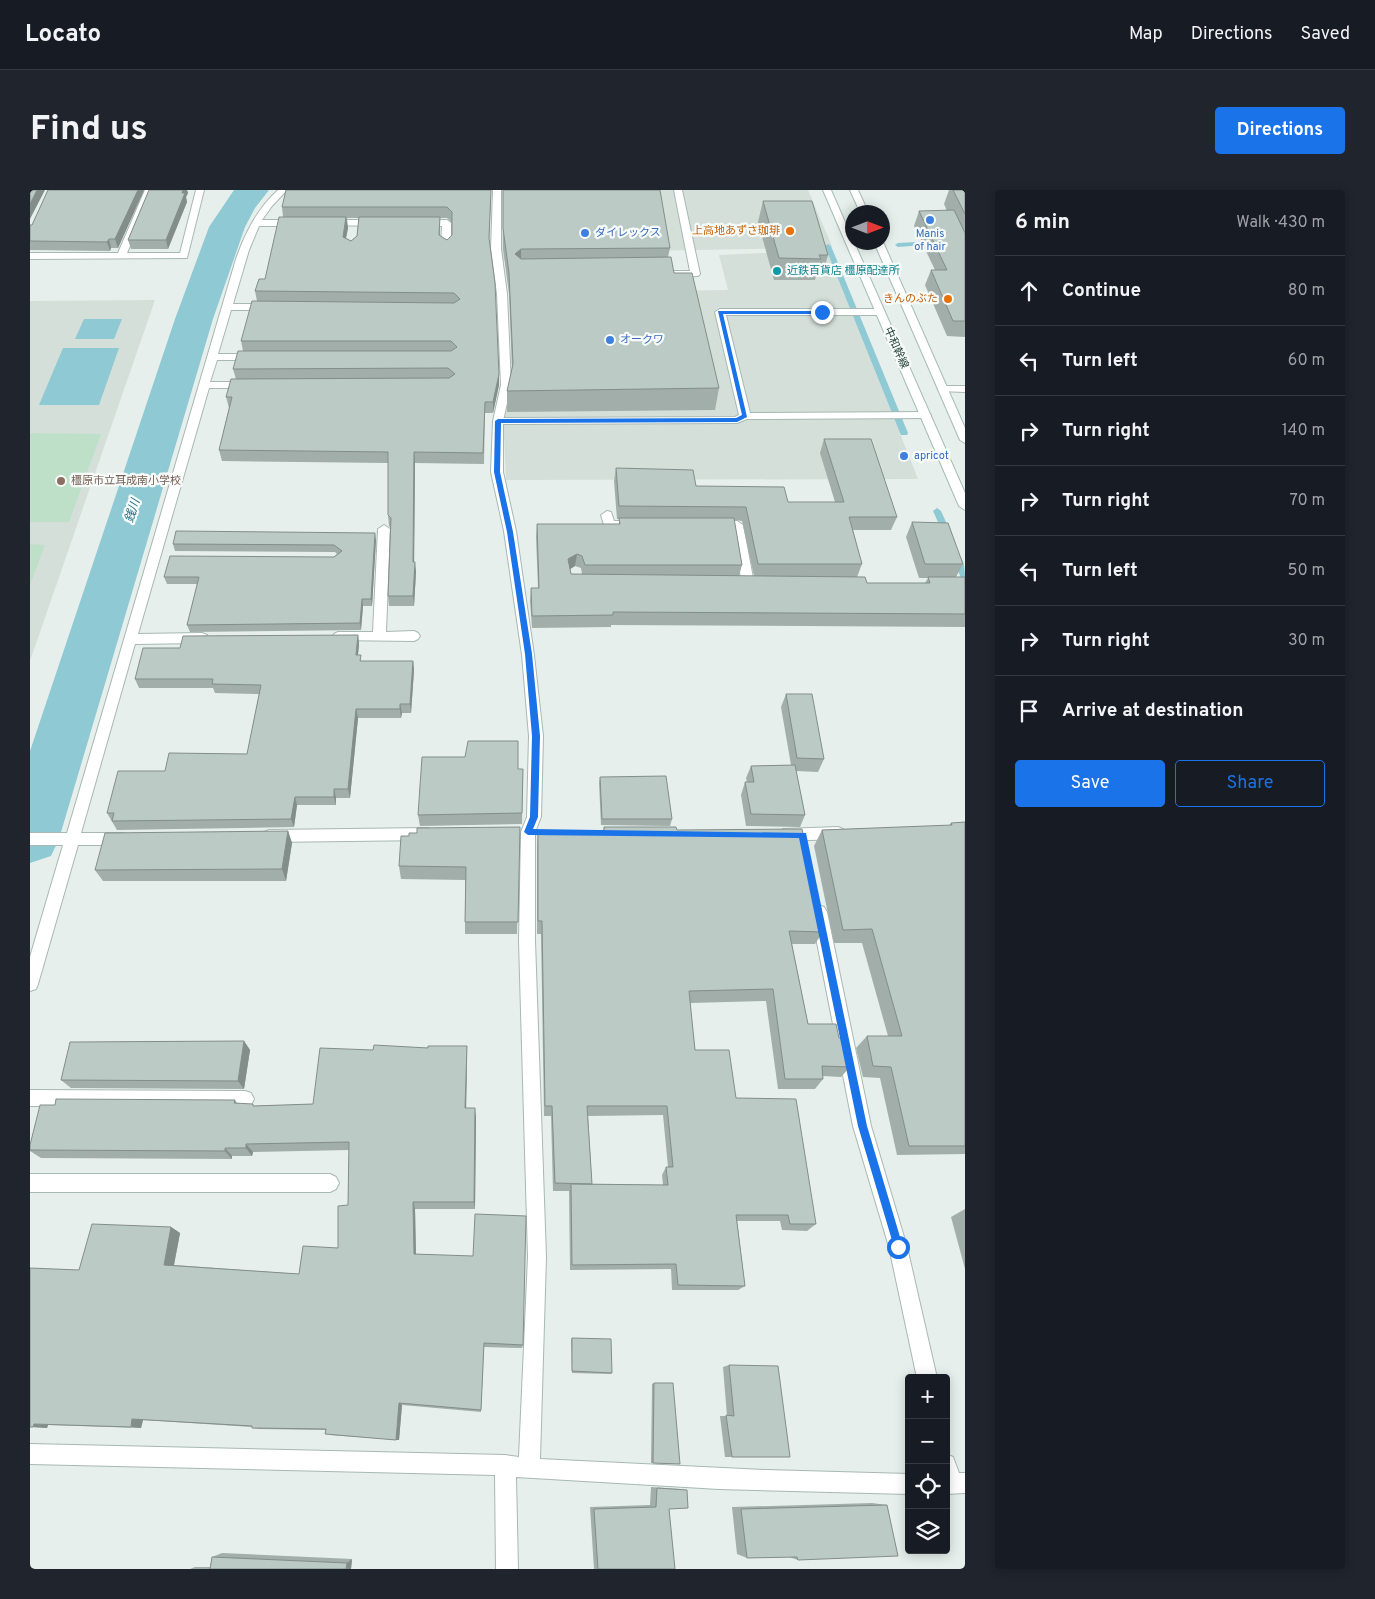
<!DOCTYPE html>
<html lang="en">
<head>
<meta charset="utf-8">
<style>
	:root { --surface:#171b24; --page:#20242c; --text:#f1f3f6; --muted:#9ea1a6; --line:#363941; --accent:#1a73e8 }
	body { margin:0; font-family:Overpass,"Noto Sans JP",sans-serif; background:var(--page); color:var(--text) }
	.controls { position:absolute; right:15px; bottom:15px; display:grid; overflow:hidden; border-radius:5px; box-shadow:0 2px 12px #0003 }
	.controls button { width:45px; height:45px; display:grid; place-items:center; padding:0; border:0; border-bottom:1px solid var(--line); background:var(--surface); color:var(--text); font:25px sans-serif }
	.compass { position:absolute; left:815px; top:15px; width:45px; height:45px; border-radius:50%; background:var(--surface); box-shadow:0 2px 12px #0003; rotate:90deg }
	.stop { position:absolute; width:15px; height:15px; margin:-11px; border:4px solid #1a73e8; border-radius:50%; background:#fff }
	.stop.end { background:#1a73e8; border-color:#fff; box-shadow:0 1px 5px #0008 }
	.list { margin:0; padding:0; list-style:none }
	h2 { display:flex; justify-content:space-between; align-items:center; height:65px; margin:0; padding:0 20px; font-size:21px }
	h2 small { font-size:16px; font-weight:400; color:var(--muted) }
	.list li { display:grid; grid-template-columns:32px 1fr auto; gap:15px; align-items:center; box-sizing:border-box; height:70px; padding:0 20px; border-top:1px solid var(--line) }
	.list b { display:block; font-size:19px; white-space:nowrap }
	.list em { font-size:16px; font-style:normal; color:var(--muted) }
	.actions { display:flex; gap:10px; padding:15px 20px }
	.actions a { flex:1; padding:11px 0; border:1px solid var(--accent); border-radius:5px; text-align:center; font-size:18px; color:var(--accent) }
	.actions .main { background:var(--accent); color:#fff }
	.icon { flex:none; width:28px; height:28px; fill:none; stroke:currentColor; stroke-width:2; stroke-linecap:round; stroke-linejoin:round }
	.map { position:relative; flex:none; width:935px; height:1379px; overflow:hidden; border-radius:5px }
	header { display:flex; align-items:center; gap:30px; box-sizing:border-box; height:70px; padding:0 25px; background:var(--surface); border-bottom:1px solid var(--line) }
	header strong { font-size:24px }
	nav { display:flex; gap:28px; margin-inline-start:auto; font-size:18px }
	.intro { display:flex; align-items:center; justify-content:space-between; box-sizing:border-box; height:120px; padding:0 30px }
	h1 { margin:0; font-size:35px }
	.button { padding:12px 22px; border-radius:5px; background:var(--accent); color:#fff; font-size:18px; font-weight:700 }
	main { display:flex; gap:30px; padding:0 30px }
	aside { flex:1; background:var(--surface); border-radius:5px; box-shadow:0 2px 12px #0003 }
	.map>svg:first-child { display:block }
	.built { fill:#d4dfda }
	.green { fill:#bfe0c8 }
	.water { fill:#8ec9d4 }
	.lines { fill:none; stroke-linecap:round; stroke-linejoin:round }
	.stream { fill:#8ec9d4; fill-rule:evenodd }
	.river { fill:#8ec9d4; fill-rule:evenodd }
	.service-casing { stroke:#a8b8b2; stroke-width:2 }
	.minor-casing { stroke:#a8b8b2; stroke-width:2 }
	.secondary-casing { stroke:#a4bbb3; stroke-width:2 }
	.service { fill:#fff; fill-rule:evenodd }
	.minor { fill:#fff; fill-rule:evenodd }
	.secondary { fill:#fff; fill-rule:evenodd }
	.wall { fill:#a1aea9; fill-rule:evenodd }
	.shaded-wall { fill:#838d89 }
	.building { fill:#bbcac4; stroke:#838d89 }
	.route { fill:#1a73e8 }
	.shop-dot { fill:#3f7fe0; stroke:#f7fbf9; stroke-width:2 }
	.food-dot { fill:#e8710a; stroke:#f7fbf9; stroke-width:2 }
	.culture-dot { fill:#0f9aa8; stroke:#f7fbf9; stroke-width:2 }
	.education-dot { fill:#8d6e63; stroke:#f7fbf9; stroke-width:2 }
	.labels { text-anchor:middle; dominant-baseline:central; stroke-width:4.5; stroke-linejoin:round; paint-order:stroke }
	.far-food-label { font-size:11px; fill:#c56008; stroke:#f7fbf9; text-anchor:end }
	.far-shop-label { font-size:11px; fill:#366cbe; stroke:#f7fbf9; text-anchor:start }
	.far-culture-label { font-size:11px; fill:#0d838f; stroke:#f7fbf9; text-anchor:start }
	.far-street-label { font-size:11px; fill:#24423a; stroke:#f7fbf9 }
	.far-education-label { font-size:11px; fill:#785e54; stroke:#f7fbf9; text-anchor:start }
	.far-water-label { font-size:12px; font-style:italic; fill:#1c6f80; stroke:#f7fbf9 }
</style>
</head>
<body>
<header>
<strong>Locato</strong>
<nav><a>Map</a><a>Directions</a><a>Saved</a></nav>
</header>
<div class="intro"><h1>Find us</h1><a class="button">Directions</a></div>
<main>
<div class="map">
<svg width="935" height="1379" viewBox="0 0 935 1379">
	<rect width="100%" height="100%" fill="#e6efeb"/>
	<g class="built">
		<path d="M471 0H778L802 56 779 55 774 58 508 63 471 71Z"/>
		<path d="M785 59H797L888 289 476 290 473 223 482 203 480 103 698 100 689 65 780 61Z"/>
		<path d="M125 110 0 471V111Z"/>
	</g>
	<g class="green">
		<path d="M0 243 71 244 39 332H0Z"/>
		<path d="M0 354 15 355 0 395Z"/>
	</g>
	<g class="water">
		<path d="M54 129H92L84 149H45Z"/>
		<path d="M33 158H89L69 215H9Z"/>
	</g>
	<g class="lines">
		<g class="stream">
			<path d="M904 51 906 52V54L868 57 865 55 868 53Z"/>
			<path d="M798 54 801 56 878 243 877 245H871L870 243 795 56Z"/>
			<path d="M907 318 911 321 921 343 920 345H914L913 343 903 321Z"/>
			<path d="M926 363C935 368 935 381 935 391L931 388 922 366Z"/>
		</g>
		<path class="river" d="M204 0H239L225 18 215 37 183 129 29 649 21 666 0 673V561L145 129 179 37Z"/>
		<g class="service-casing">
			<g id="service">
				<path d="M644 0H652L670 84 668 86 642 87 637 84 642 81H660Z"/>
				<path d="M690 119H850L855 122 850 125H696L720 223 896 222 901 225 896 228 717 229 707 233 468 234 463 231 468 228 705 227 709 225 685 122Z"/>
				<path d="M913 196H935V202L909 201 908 199Z"/>
			</g>
		</g>
		<g class="minor-casing">
			<g id="minor">
				<path d="M115 0H123L97 63H150L166 0H174L157 68 0 69V63H88Z"/>
				<path d="M248 0H257L242 16 232 30H268L272 33 268 36H229L219 60 203 114H241L246 117 241 120H201L188 164H226L231 167 226 170H187L180 192H218L223 195 218 198H179L108 444 172 443 177 445 178 448 177 451 172 453 105 454 51 643H93L98 645 100 649 98 653 93 655H48L8 794 6 799 0 801V767L33 655H0V643H37L206 69C215 43 227 19 248 0Z"/>
				<path d="M463 0H471V59L477 104 481 195 473 231V282L486 341 504 465 513 546 511 627 505 642V751L516 1067 510 1269 736 1280 879 1284V1304L689 1299 486 1287 488 1379H466L465 1285 0 1274V1254L475 1265 489 1267 498 1067 489 751 491 642 497 627 499 546 492 465 474 341 461 282 463 231 471 195 467 104 461 59Z"/>
				<path d="M298 30H348L352 33 348 36 295 35V31Z"/>
				<path d="M417 30 421 33V56L416 59 411 56 412 36H391L387 33 391 30Z"/>
				<path d="M577 321 581 322 584 331H597L603 335 597 339 575 338 571 325Z"/>
				<path d="M685 331H707L713 335 724 393 722 396 718 397 712 393 702 339 681 338 679 335 681 332Z"/>
				<path d="M354 335 360 339 356 442 384 441 388 443 390 446 388 449 384 451 304 450 302 447 304 444 308 442H343L348 339Z"/>
				<path d="M808 637 813 639 815 643 813 647 808 649 754 651 749 649 747 645 749 641 754 639Z"/>
				<path d="M398 638 403 640 405 644 403 648 398 650 239 652 234 650 232 646 234 642 239 640Z"/>
				<path d="M789 715 794 717 797 722 841 936 877 1057 907 1188H887L859 1057 823 936 781 722 784 717Z"/>
				<path d="M0 900 215 901 221 903 224 909 221 915 215 917 0 916Z"/>
				<path d="M0 984H300L306 987 309 993 306 999 300 1002H0Z"/>
				<path d="M916 1264 923 1267 929 1283H935V1303L916 1304Z"/>
			</g>
		</g>
		<g class="secondary-casing">
			<g id="secondary">
				<path d="M793 0H801L822 48V52H824L935 303V320L929 316Z"/>
				<path d="M820 0H828L838 22H830Z"/>
				<path d="M844 52H853L935 238V253L930 250Z"/>
			</g>
		</g>
		<use href="#service" class="service"/>
		<use href="#minor" class="minor"/>
		<use href="#secondary" class="secondary"/>
	</g>
	<g class="wall">
		<path d="M18 0H114L88 58H81L80 61 0 60V35H2Z"/>
		<path d="M119 0H157L158 3 156 7 157 12 138 59H101L98 50Z"/>
		<path d="M473 0 640 58 638 67 644 83 689 198 685 220 477 222V201L482 178 479 104 473 59Z"/>
		<path d="M919 0H935V147L917 146 895 95 901 80H905L884 36 889 21H917L914 14Z"/>
		<path d="M461 10 459 51 469 195 463 223H455L454 274 385 273 384 372 386 382 384 416H359L358 406 360 337 359 336 358 325V273L192 271 189 260 199 218 196 207 206 189 203 179 213 161 211 151 227 111 225 101 235 89 253 27 252 17ZM317 28H329L327 46 321 51 316 48 318 38ZM410 28H417L422 33V45L417 50 410 46Z"/>
		<path d="M733 11 798 65 792 86H786L785 90H744L728 32Z"/>
		<path d="M794 249 867 327 861 340H823L832 374 827 387 837 393H895L898 388H889L876 347 882 332 933 374 926 387H935V437L581 435V437L502 438 500 411 501 398H508L506 347 507 334H589V329H587L584 291 586 278 666 296 758 312H805L790 263ZM704 330 712 331 724 386H709L712 375ZM545 376 551 378 552 384H541L540 379Z"/>
		<path d="M346 350 342 416H333L331 440 160 442 157 435 167 394H137L134 387 304 367 307 364 305 362 145 361 143 354Z"/>
		<path d="M328 445 329 454 328 465 331 471H383L384 480 381 523H372L371 528H328L320 608H306V615H267L264 637 87 640 77 623 135 581 217 564 229 504 185 503 183 498H109L105 489 150 458Z"/>
		<path d="M756 504 794 569 788 582 766 581 775 625 770 637 716 636 711 605 715 592H717L716 588 721 576 761 575 751 517Z"/>
		<path d="M488 579H493L492 634 390 636 388 625Z"/>
		<path d="M570 587 642 629 640 636 571 635 569 593Z"/>
		<path d="M935 632V964L867 965 850 888 833 887 826 858 837 846H858L832 753H804L784 656 792 640 919 636 921 633Z"/>
		<path d="M490 637 487 744H435V690L371 689 369 676 379 646 387 643Z"/>
		<path d="M574 637 647 640 793 742 785 754H762L778 834 809 848 820 877 811 887 793 886V889L785 899H748L736 811 660 813 665 860 706 908 786 1034 777 1041 752 1040 750 1031H707L715 1096 708 1100H642L641 1079 540 1080 539 1001H523L521 926H514L511 744H507V655L508 641H573ZM633 925 638 977H636L632 985 633 995 562 994 558 926Z"/>
		<path d="M258 641 262 653 256 691H73L65 680Z"/>
		<path d="M214 851 220 860 214 899 41 898 31 890Z"/>
		<path d="M437 856V866L436 918 446 927 445 1019H385L386 1064 493 1155 492 1158 454 1157 451 1222 372 1215 369 1250 300 1245 296 1240 229 1239 222 1238V1237L113 1230 111 1238 18 1235 17 1238 0 1237 49 1080 141 1037 150 1043 144 1075 269 1084 308 1058 318 1015 319 960 223 962 222 966H202V969L11 968 0 961V955L205 910 207 913 224 916 283 914 343 860Z"/>
		<path d="M935 1019V1079L921 1027Z"/>
		<path d="M542 1148 582 1183 581 1184 542 1183 541 1149Z"/>
		<path d="M699 1175 760 1267H695L690 1226H697L693 1177Z"/>
		<path d="M624 1193 650 1274 621 1273 622 1194Z"/>
		<path d="M621 1297 650 1299 657 1300 639 1319 645 1379H564L560 1317 620 1315Z"/>
		<path d="M842 1313 857 1315 768 1370 759 1367 717 1368 707 1364 702 1317Z"/>
		<path d="M192 1363 322 1369 321 1379H160L165 1377H180L182 1367Z"/>
	</g>
	<g class="shaded-wall">
		<path d="M7 0H15L0 29V14Z"/>
		<path d="M108 0H114L88 58 85 49Z"/>
		<path d="M153 0H157L158 3 156 7 157 12 138 59 136 50Z"/>
		<path d="M316 27 318 38 314 58 313 47Z"/>
		<path d="M79 49 81 58 80 61 77 52Z"/>
		<path d="M491 59V80L485 64Z"/>
		<path d="M469 184V195L463 223V212Z"/>
		<path d="M384 262 385 273 384 382 383 372Z"/>
		<path d="M345 343 346 350 342 416 341 409Z"/>
		<path d="M547 364 545 376 537 381 538 369Z"/>
		<path d="M385 372 386 382 384 416 383 406Z"/>
		<path d="M332 409 333 416 331 440 330 433Z"/>
		<path d="M328 445 329 454 327 474 326 465Z"/>
		<path d="M383 471 384 480 381 523 380 514Z"/>
		<path d="M370 514 372 523 371 528 370 519Z"/>
		<path d="M326 519 328 528 320 608 318 599Z"/>
		<path d="M304 599 306 608V615L304 607Z"/>
		<path d="M265 607 267 615 264 637 261 629Z"/>
		<path d="M258 641 262 653 256 691 252 679Z"/>
		<path d="M214 851 220 860 214 899 208 891Z"/>
		<path d="M437 856V866L436 927 435 918Z"/>
		<path d="M445 918 446 927 445 1019 444 1012Z"/>
		<path d="M216 954 223 962 222 966 216 958Z"/>
		<path d="M195 958 202 966V969L195 961Z"/>
		<path d="M383 1012 385 1019 386 1069 384 1064Z"/>
		<path d="M141 1037 150 1043 143 1080 134 1075Z"/>
		<path d="M369 1213 372 1215 369 1250H366Z"/>
		<path d="M102 1229 113 1230 111 1238 101 1237Z"/>
		<path d="M4 1234 18 1235 17 1238 3 1237Z"/>
		<path d="M322 1369 321 1379H316L317 1373Z"/>
	</g>
	<g class="building">
		<path d="M0 0H7L0 14Z"/>
		<path d="M18 0H108L85 49H79L77 52 0 51V35H2Z"/>
		<path d="M119 0H153L152 3H155L136 50H98Z"/>
		<path d="M256 0H461L459 48 465 93 469 184 463 212H455L453 263 384 262 383 372H385L383 406H358L361 328 358 325V262L189 260 202 207H196L201 189 419 188 425 184 418 178 203 179 208 161H421L427 157 421 151H211L222 111 424 113 430 109 424 103 225 101 229 89H235L249 27H316L313 47 321 51 327 46 329 27H410L409 45 417 50 422 45V22L417 17H252Z"/>
		<path d="M473 0H630L640 58 491 59 485 64 491 69 641 67 644 83H662L689 198 477 201 483 174 479 83 473 38Z"/>
		<path d="M923 0H935V24Z"/>
		<path d="M733 11H782L798 65H789L791 69 749 68Z"/>
		<path d="M924 20 935 43V131H923L901 80H917L889 21Z"/>
		<path d="M794 249H841L867 327H819L832 374H728L716 317 589 316 586 278 663 280 666 296 754 297 758 312H814Z"/>
		<path d="M589 328H704L712 375H555L552 366 547 364 538 369 541 384 835 387 837 393H900L898 387H935V424L583 422V425L502 426 501 398H509L507 334H590Z"/>
		<path d="M882 332 918 333 933 374H895Z"/>
		<path d="M146 341 345 343 341 409H332L330 433 157 435 169 387H134L140 366 304 367 312 361 304 355 143 354Z"/>
		<path d="M328 445 326 465H331L330 471H383L380 514H370V519H326L318 599H304V607H265L261 629 82 631 84 623H77L88 581H135L139 563 217 564 231 495 182 494 183 489H105L113 458H150L153 446Z"/>
		<path d="M756 504H782L794 569 767 568Z"/>
		<path d="M438 551H488V579H493L492 623 388 625 392 567H435Z"/>
		<path d="M765 575 775 625 721 624 715 592H724L721 576Z"/>
		<path d="M636 586 642 629H572L570 587Z"/>
		<path d="M935 632V956H879L861 877 843 876 837 846H872L842 739 813 740 792 640 922 635 921 633Z"/>
		<path d="M490 637 488 732H435L436 677 369 676 371 646H379V643H387V638Z"/>
		<path d="M574 637H646L647 640 772 639 793 742 759 741 778 834H806L809 848H815L820 877 792 876 793 889H755L743 799 659 801 665 860H699L706 908 766 909 786 1034H760L758 1025H706L715 1096 648 1095 646 1074 542 1075 541 994 638 995 636 977H643L637 916H557L562 994 525 993 522 916H515L512 731H508V641H574Z"/>
		<path d="M258 641 252 679 65 680 75 643Z"/>
		<path d="M214 851 208 891 31 890 40 852Z"/>
		<path d="M344 855 398 858V856H437L435 918H445L444 1012H383L384 1064 443 1066 445 1024 496 1026 493 1155 454 1153 451 1220 369 1213 366 1250 295 1244 296 1239 222 1238V1236L102 1229 101 1237 4 1234 3 1237H0V1078L49 1080 62 1034 141 1037 134 1075 269 1084 273 1056 308 1058V1016L318 1015 319 952 216 954V958H195V961L0 960V955L10 915H25L26 909 205 910 204 913 223 914V916L283 914 290 858 343 860Z"/>
		<path d="M542 1148 581 1149 582 1183 542 1181Z"/>
		<path d="M699 1175 748 1176 760 1267H702L696 1225 704 1226Z"/>
		<path d="M624 1193H643L650 1274 623 1273Z"/>
		<path d="M627 1298 657 1300 658 1318 639 1319 645 1379H568L564 1319 626 1317Z"/>
		<path d="M857 1315 868 1366 768 1370 767 1367 717 1368 711 1319Z"/>
		<path d="M182 1367 317 1373 316 1379H180Z"/>
	</g>
	<path class="route" d="M688 121H792L795 122 792 124H693L717 227 707 232 471 233 470 282 483 342 502 464 510 546 508 627 503 639 776 643 837 936 873 1057 868 1062 864 1057 828 936 769 648 498 645 494 642 500 627 502 546 495 464 477 342 464 282 465 231 468 229 706 228 712 225Z"/>
	<g class="shop-dot">
		<circle cx="900" cy="30" r="5"/>
		<circle cx="555" cy="43" r="5"/>
		<circle cx="580" cy="150" r="5"/>
		<circle cx="874" cy="266" r="5"/>
	</g>
	<g class="food-dot">
		<circle cx="760" cy="41" r="5"/>
		<circle cx="918" cy="109" r="5"/>
	</g>
	<circle class="culture-dot" cx="747" cy="81" r="5"/>
	<circle class="education-dot" cx="31" cy="291" r="5"/>
	<g class="labels">
		<g class="far-food-label">
			<text x="750" y="41">上高地あずさ珈琲</text>
			<text x="908" y="109">きんのぶた</text>
		</g>
		<g class="far-shop-label">
			<text x="565" y="43">ダイレックス</text>
			<text x="900" y="44" text-anchor="middle">Manis<tspan x="900" dy="13">of hair</tspan></text>
			<text x="590" y="150">オークワ</text>
			<text x="884" y="266">apricot</text>
		</g>
		<g class="far-culture-label">
			<text x="757" y="81">近鉄百貨店 橿原配達所</text>
		</g>
		<g class="far-street-label">
			<text transform="translate(866 158) rotate(66)">中和幹線</text>
		</g>
		<g class="far-education-label">
			<text x="41" y="291">橿原市立耳成南小学校</text>
		</g>
		<g class="far-water-label">
			<text transform="translate(103 321) rotate(-72)">銭川</text>
		</g>
	</g>
</svg>
<div class="controls">
<button>+</button>
<button>−</button>
<button><svg class="icon" aria-label="locate" viewBox="0 0 24 24"><circle cx="12" cy="12" r="6"/><path d="M12 2v4M12 18v4M2 12h4M18 12h4"/></svg></button>
<button><svg class="icon" aria-label="layers" viewBox="0 0 24 24"><path d="M12 4l9 5-9 5-9-5zM3 14l9 5 9-5"/></svg></button>
</div>
<svg class="compass" viewBox="-18 -18 36 36"><path d="M0-13l5 13h-10z" fill="#e53935"/><path d="M0 13l5-13h-10z" fill="#9ea1a6"/></svg>
<div class="stop" style="left:868px;top:1057px"></div>
<div class="stop end" style="left:792px;top:122px"></div>
</div>
<aside>
<h2>6 min<small>Walk · 430 m</small></h2>
<ul class="list">
<li><svg class="icon" aria-label="ahead" viewBox="0 0 24 24"><path d="M12 20V5M6 11l6-6 6 6"/></svg><div><b>Continue</b></div><em>80 m</em></li>
<li><svg class="icon" aria-label="left" viewBox="0 0 24 24"><path d="M17 20v-9H6M10 6l-5 5 5 5"/></svg><div><b>Turn left</b></div><em>60 m</em></li>
<li><svg class="icon" aria-label="right" viewBox="0 0 24 24"><path d="M7 20v-9h11M14 6l5 5-5 5"/></svg><div><b>Turn right</b></div><em>140 m</em></li>
<li><svg class="icon" aria-label="right" viewBox="0 0 24 24"><path d="M7 20v-9h11M14 6l5 5-5 5"/></svg><div><b>Turn right</b></div><em>70 m</em></li>
<li><svg class="icon" aria-label="left" viewBox="0 0 24 24"><path d="M17 20v-9H6M10 6l-5 5 5 5"/></svg><div><b>Turn left</b></div><em>50 m</em></li>
<li><svg class="icon" aria-label="right" viewBox="0 0 24 24"><path d="M7 20v-9h11M14 6l5 5-5 5"/></svg><div><b>Turn right</b></div><em>30 m</em></li>
<li><svg class="icon" aria-label="arrive" viewBox="0 0 24 24"><path d="M6 21V4h12l-3 4 3 4H6"/></svg><div><b>Arrive at destination</b></div></li>
</ul>
<div class="actions"><a class="main">Save</a><a>Share</a></div>
</aside>
</main>
</body>
</html>
